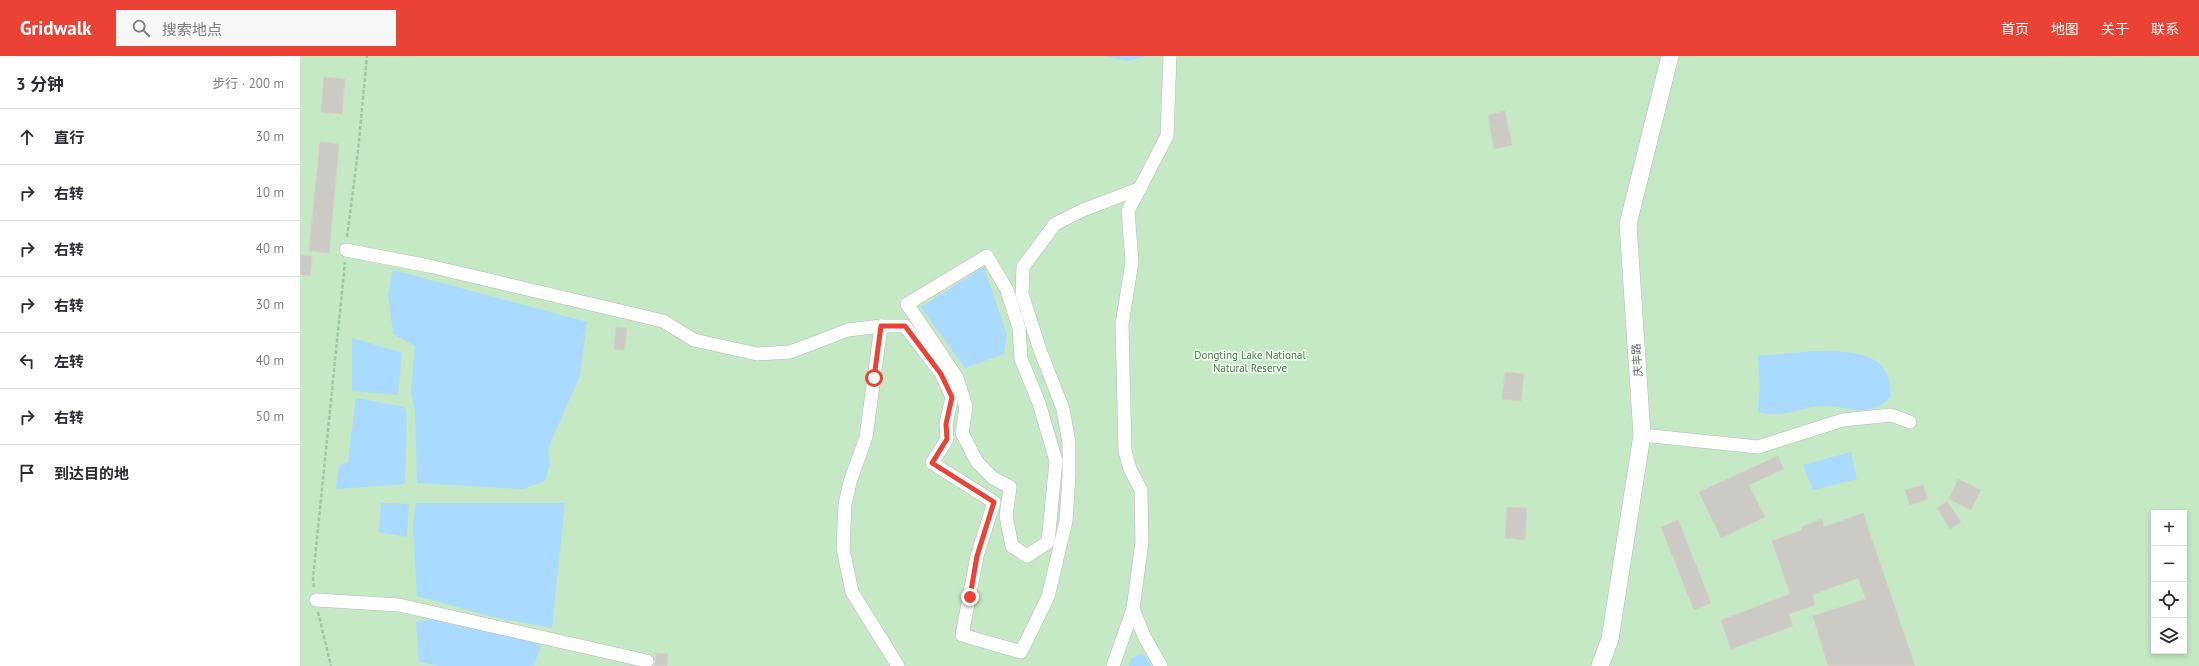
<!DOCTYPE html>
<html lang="zh">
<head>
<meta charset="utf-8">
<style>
	:root { --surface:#fff; --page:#f7f7f7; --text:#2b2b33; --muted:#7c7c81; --line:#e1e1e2; --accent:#ea4335 }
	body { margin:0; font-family:"PT Sans","Noto Sans SC",sans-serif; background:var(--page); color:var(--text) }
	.controls { position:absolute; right:12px; bottom:12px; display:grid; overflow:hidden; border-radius:0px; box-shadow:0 2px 6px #0003 }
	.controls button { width:36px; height:36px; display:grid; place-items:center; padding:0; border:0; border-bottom:1px solid var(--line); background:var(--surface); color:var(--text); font:20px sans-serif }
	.stop { position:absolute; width:12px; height:12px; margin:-9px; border:3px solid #ea4335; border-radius:50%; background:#fff }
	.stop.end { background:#ea4335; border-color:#fff; box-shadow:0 1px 4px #0008 }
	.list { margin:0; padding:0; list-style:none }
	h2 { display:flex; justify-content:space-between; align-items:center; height:52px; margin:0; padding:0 16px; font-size:17px }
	h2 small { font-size:13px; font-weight:400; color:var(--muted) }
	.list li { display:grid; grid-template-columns:26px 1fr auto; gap:12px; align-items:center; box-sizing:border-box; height:56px; padding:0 16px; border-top:1px solid var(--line) }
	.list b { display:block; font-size:15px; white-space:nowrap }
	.list em { font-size:13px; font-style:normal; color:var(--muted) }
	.icon { flex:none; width:22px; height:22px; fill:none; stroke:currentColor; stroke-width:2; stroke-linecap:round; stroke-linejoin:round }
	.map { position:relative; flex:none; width:1899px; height:610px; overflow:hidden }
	header { display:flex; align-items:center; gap:24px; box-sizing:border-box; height:56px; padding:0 20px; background:var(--accent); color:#fff }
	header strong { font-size:19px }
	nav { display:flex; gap:22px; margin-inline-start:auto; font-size:14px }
	.search { width:280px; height:36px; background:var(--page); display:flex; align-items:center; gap:10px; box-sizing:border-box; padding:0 14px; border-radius:0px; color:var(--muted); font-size:15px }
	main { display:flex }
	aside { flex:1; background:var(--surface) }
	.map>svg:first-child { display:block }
	.green { fill:#c5e8c5; fill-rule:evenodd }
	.water { fill:#aadaff }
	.building { fill:#cccac5; stroke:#d6d1c6 }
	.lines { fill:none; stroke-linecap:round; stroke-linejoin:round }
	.minor-casing { stroke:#b5b8bc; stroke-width:14 }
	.tertiary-casing { stroke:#b5b8bc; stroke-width:18 }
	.path { stroke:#9cc7a9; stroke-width:2.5; stroke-dasharray:4 2; stroke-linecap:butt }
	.minor { stroke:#fff; stroke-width:13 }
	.tertiary { stroke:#fff; stroke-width:17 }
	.route { stroke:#ea4335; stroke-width:5 }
	.labels { text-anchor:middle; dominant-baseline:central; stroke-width:3; stroke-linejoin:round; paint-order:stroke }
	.park-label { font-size:11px; fill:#348238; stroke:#fff }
	.street-label { font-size:11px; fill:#5f6368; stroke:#fff }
</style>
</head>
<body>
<header>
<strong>Gridwalk</strong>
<div class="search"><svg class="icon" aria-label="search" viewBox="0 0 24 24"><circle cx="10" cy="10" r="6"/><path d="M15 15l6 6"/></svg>搜索地点</div>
<nav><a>首页</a><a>地图</a><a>关于</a><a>联系</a></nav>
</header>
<main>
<aside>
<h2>3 分钟<small>步行 · 200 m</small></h2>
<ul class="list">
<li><svg class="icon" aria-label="ahead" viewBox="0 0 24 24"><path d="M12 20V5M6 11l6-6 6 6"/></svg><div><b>直行</b></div><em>30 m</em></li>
<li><svg class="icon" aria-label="right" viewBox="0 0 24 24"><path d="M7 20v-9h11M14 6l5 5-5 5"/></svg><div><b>右转</b></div><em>10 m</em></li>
<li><svg class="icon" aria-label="right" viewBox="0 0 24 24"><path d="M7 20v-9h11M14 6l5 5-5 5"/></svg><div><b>右转</b></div><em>40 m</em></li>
<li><svg class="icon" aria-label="right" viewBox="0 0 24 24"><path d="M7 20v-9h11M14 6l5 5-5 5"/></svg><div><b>右转</b></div><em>30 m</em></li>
<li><svg class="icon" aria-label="left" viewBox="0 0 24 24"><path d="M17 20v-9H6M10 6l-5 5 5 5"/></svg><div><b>左转</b></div><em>40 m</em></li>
<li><svg class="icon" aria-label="right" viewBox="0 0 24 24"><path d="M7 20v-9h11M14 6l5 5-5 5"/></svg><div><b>右转</b></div><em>50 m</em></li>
<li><svg class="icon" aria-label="arrive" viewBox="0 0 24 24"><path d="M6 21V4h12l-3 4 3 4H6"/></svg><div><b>到达目的地</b></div></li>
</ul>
</aside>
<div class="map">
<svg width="1899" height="610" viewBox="0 0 1899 610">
	<rect width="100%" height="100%" fill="#f1efe8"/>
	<path class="green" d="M0 0H1899V610H0ZM1854 457H1884V595H1854Z"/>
	<g class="water">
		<path d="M805 0H847L827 5Z"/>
		<path d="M684 211 707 279 704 298 665 312 621 251Z"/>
		<path d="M93 214 287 266 280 319 248 393 250 408 245 425 223 433 117 427 115 354 111 337 115 290 93 278 88 238Z"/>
		<path d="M52 282 102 297 98 339 52 335Z"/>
		<path d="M1515 295C1538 296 1580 293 1588 321 1590 327 1590 334 1591 340 1568 365 1549 349 1522 350 1498 351 1483 363 1458 356L1460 333 1458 300Z"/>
		<path d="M56 342 105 351 107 362 105 428 36 433 39 409 48 407Z"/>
		<path d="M1551 396 1557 423 1513 434 1503 409Z"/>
		<path d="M81 447 109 448 107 481 79 476Z"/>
		<path d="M116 447H265L252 572 193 561 117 540 113 469Z"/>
		<path d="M138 562 243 583 234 610H141L119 606 116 566Z"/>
		<path d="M839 598 846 600 851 610H829L831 603Z"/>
	</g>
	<g class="building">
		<path d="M24 21 45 23 42 58 21 56Z"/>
		<path d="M1205 55 1212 89 1194 93 1188 59Z"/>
		<path d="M20 86 39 88 29 197 9 195Z"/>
		<path d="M0 199 12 200 10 220 0 219Z"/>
		<path d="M316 271 327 272 324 294 314 293Z"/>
		<path d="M1205 316 1224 318 1221 345 1202 343Z"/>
		<path d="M1478 400 1484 413 1449 429 1465 461 1421 482 1399 436Z"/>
		<path d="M1658 423 1681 434 1671 454 1649 443Z"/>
		<path d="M1623 429 1628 443 1610 449 1605 434Z"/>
		<path d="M1647 445 1661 466 1650 473 1637 452Z"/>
		<path d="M1207 451 1227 452 1225 484 1205 482Z"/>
		<path d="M1563 457 1615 610H1528L1513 560 1566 543 1558 522 1512 539 1515 549 1489 558 1493 570 1431 593 1421 564 1490 538 1472 485 1502 474 1501 471 1522 463 1524 471Z"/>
		<path d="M1378 464 1411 547 1394 554 1361 471Z"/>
		<path d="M356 597 368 598 367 610H355Z"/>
	</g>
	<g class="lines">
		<g class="minor-casing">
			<g id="minor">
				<path d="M46 194 129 210 363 265 394 284 457 298 490 296 548 274 581 270H605L641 317 652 341 646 368 647 383 632 407 694 446 677 500 662 579 721 596 748 541 766 465 769 419V387L763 353 740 294 722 238 723 211 755 168 783 154 841 132"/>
				<path d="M687 200 707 234 719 272 721 303 739 347 756 405 748 486 727 500 712 490 706 460 710 431 693 422 677 406 662 377 666 351 657 322 607 248Z"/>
				<path d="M581 270 566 381 550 426 545 448 543 493 552 536 598 610"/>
				<path d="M1342 379 1458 391 1543 364 1591 359 1610 366"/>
				<path d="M16 544 99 549 347 605"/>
				<path d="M813 610 833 553"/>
				<path d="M861 610 845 582 833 553 842 486 841 434 830 413 825 395 822 268 832 206 828 155 867 80 870 0"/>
			</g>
		</g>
		<g class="tertiary-casing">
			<path id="tertiary" d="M1300 610 1310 583 1342 379 1328 168 1370 0"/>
		</g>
		<g class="path">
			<path d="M47 181 58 95 67 0"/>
			<path d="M14 531 13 522 45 206"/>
			<path d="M18 556 31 610"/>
		</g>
		<use href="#minor" class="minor"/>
		<use href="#tertiary" class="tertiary"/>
	</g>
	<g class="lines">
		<path class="route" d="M574 322 581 270H605L641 318 652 341 646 368 647 383 632 407 694 446 677 500 670 541"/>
	</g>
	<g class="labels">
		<g class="park-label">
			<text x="950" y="299">Dongting Lake National<tspan x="950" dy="13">Natural Reserve</tspan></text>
		</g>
		<g class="street-label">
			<text transform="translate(1337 304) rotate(-94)">庆丰路</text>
		</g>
	</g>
</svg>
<div class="controls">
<button>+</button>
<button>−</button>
<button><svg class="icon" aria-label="locate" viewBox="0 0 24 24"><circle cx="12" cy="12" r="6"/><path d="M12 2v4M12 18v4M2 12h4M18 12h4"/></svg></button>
<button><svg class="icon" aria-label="layers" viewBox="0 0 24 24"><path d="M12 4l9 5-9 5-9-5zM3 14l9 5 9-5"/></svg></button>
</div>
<div class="stop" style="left:574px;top:322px"></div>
<div class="stop end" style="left:670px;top:541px"></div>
</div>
</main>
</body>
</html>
